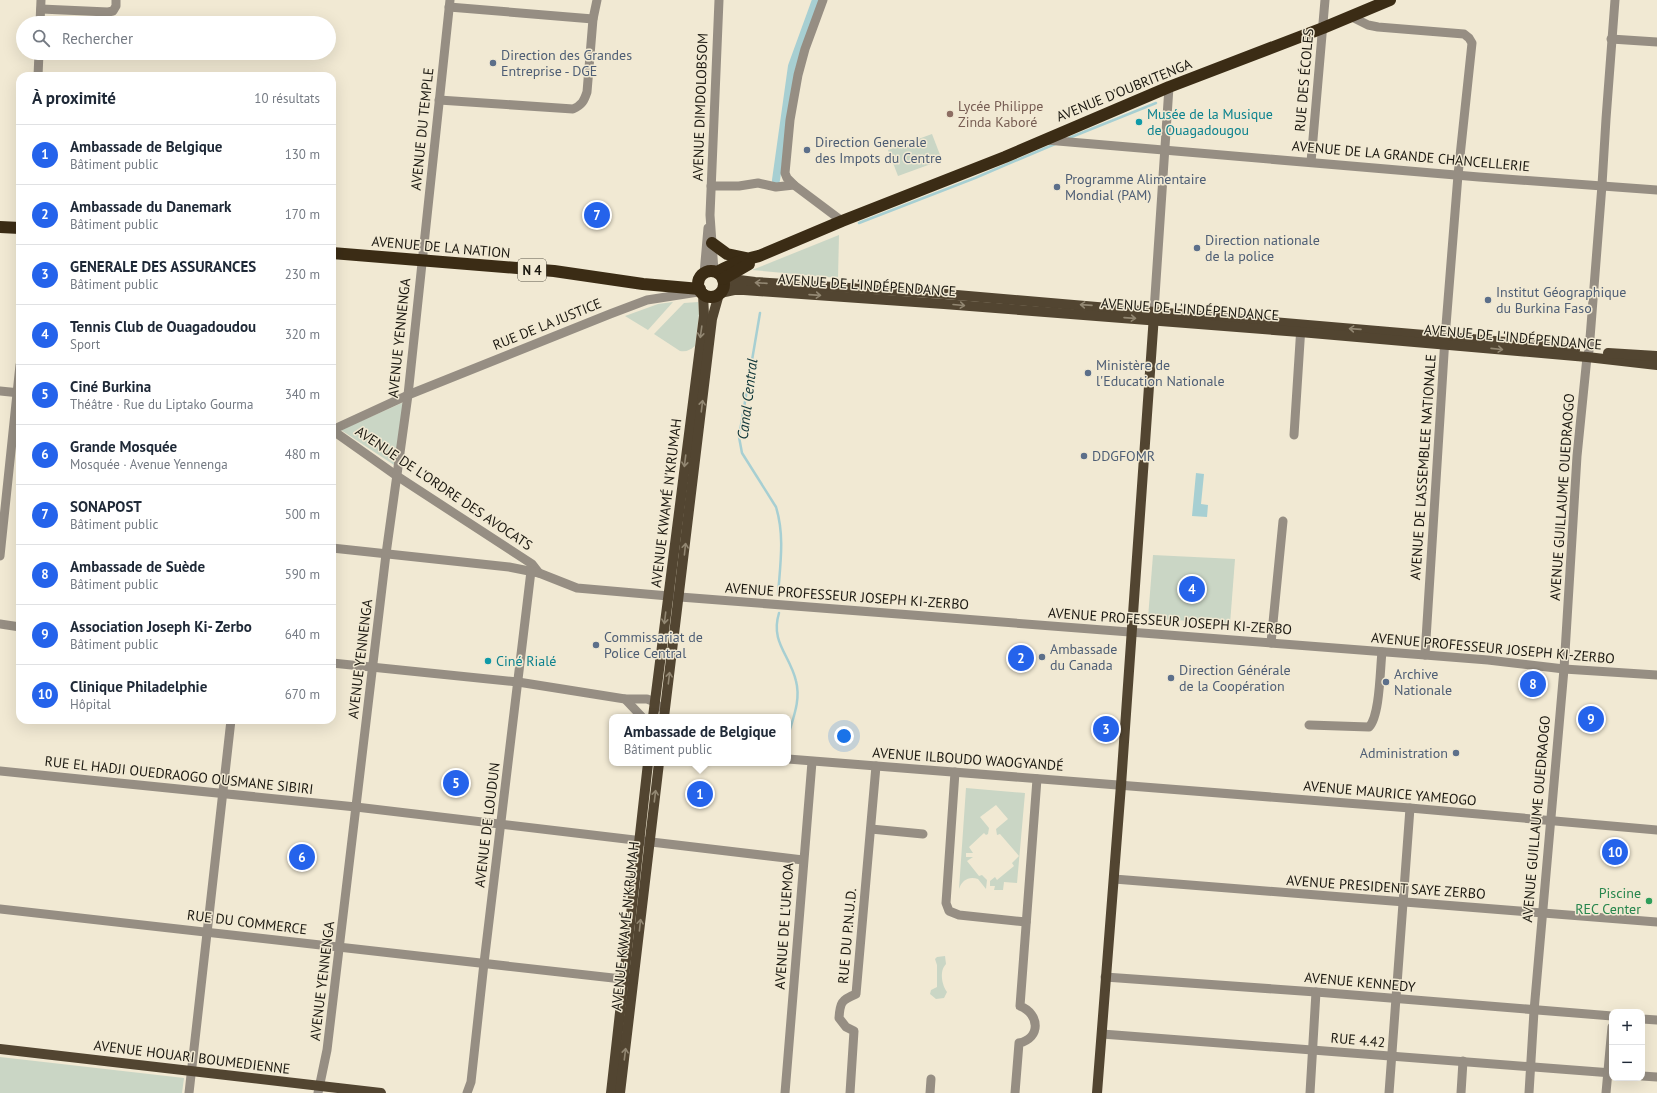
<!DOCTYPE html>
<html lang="fr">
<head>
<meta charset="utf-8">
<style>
	:root { --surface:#fff; --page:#f2f2f3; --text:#1f2937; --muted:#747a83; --line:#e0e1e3; --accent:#2563eb }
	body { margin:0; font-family:"PT Sans",sans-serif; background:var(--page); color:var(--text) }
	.controls { position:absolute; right:12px; bottom:12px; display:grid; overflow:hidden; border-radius:8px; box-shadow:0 4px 16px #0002 }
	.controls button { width:36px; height:36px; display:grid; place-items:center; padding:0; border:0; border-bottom:1px solid var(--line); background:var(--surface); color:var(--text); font:20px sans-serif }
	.you { position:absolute; left:844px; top:736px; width:14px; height:14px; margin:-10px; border:3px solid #fff; border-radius:50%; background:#1a73e8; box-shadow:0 0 0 6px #1a73e833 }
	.badge { display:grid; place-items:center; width:26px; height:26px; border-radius:50%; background:var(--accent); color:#fff; font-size:13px; font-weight:700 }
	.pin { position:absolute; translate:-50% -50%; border:2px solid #fff; box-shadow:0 1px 4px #0006 }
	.popup { position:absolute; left:609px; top:714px; width:182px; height:52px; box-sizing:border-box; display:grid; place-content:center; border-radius:8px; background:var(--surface); filter:drop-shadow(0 1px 3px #0005); font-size:13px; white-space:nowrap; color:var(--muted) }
	.popup b { font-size:15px; color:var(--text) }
	.popup::after { content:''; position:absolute; left:50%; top:100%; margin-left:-8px; border:8px solid transparent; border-top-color:var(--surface) }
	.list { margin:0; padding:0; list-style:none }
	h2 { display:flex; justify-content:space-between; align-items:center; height:52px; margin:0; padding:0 16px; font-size:17px }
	h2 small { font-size:13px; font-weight:400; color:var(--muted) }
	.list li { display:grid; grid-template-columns:26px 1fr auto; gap:12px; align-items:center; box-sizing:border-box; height:60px; padding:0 16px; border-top:1px solid var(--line) }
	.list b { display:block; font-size:15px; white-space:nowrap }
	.list p { margin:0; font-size:13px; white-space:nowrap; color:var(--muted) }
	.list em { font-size:13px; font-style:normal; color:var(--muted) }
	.icon { flex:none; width:22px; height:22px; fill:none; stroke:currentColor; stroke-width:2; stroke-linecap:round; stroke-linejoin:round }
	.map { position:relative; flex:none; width:1657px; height:1093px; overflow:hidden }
	.search { position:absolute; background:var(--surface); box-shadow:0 4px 16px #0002; left:16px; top:16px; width:320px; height:44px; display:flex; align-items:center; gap:10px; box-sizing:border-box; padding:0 14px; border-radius:22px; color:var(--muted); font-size:15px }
	.panel { position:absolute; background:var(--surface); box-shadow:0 4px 16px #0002; left:16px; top:72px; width:320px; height:652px; border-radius:12px }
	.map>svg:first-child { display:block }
	.green { fill:#cad6c5 }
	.water { fill:#a7cfd2 }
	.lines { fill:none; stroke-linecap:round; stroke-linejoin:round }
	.stream { stroke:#a7cfd2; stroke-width:2.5 }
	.canal { stroke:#a7cfd2; stroke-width:8 }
	.minor { stroke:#968e83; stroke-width:9 }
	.major { stroke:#524531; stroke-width:10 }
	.highway { stroke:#3b2c15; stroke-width:12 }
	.oneway { stroke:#928772 }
	.service-dot { fill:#5c6f8a; stroke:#f1e9d3; stroke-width:1.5 }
	.education-dot { fill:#8d6e63; stroke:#f1e9d3; stroke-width:1.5 }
	.culture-dot { fill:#0f9aa8; stroke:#f1e9d3; stroke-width:1.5 }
	.leisure-dot { fill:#2e9e5b; stroke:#f1e9d3; stroke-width:1.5 }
	.labels { text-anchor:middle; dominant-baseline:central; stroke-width:3; stroke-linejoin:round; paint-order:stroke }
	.shield { fill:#f1e9d3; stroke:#5b574a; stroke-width:1 }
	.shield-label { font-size:13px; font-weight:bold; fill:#1b1810 }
	.service-label { font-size:14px; fill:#4e5e75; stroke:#f1e9d3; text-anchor:start }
	.street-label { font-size:14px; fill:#1b1810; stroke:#f1e9d3 }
	.education-label { font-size:14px; fill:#785e54; stroke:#f1e9d3; text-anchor:start }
	.culture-label { font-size:14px; fill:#0d838f; stroke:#f1e9d3; text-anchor:start }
	.leisure-label { font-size:14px; fill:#27864d; stroke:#f1e9d3; text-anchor:end }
	.water-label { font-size:15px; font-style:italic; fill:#0b3336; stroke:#f1e9d3 }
</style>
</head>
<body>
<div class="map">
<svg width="1657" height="1093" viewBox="0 0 1657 1093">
	<rect width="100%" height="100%" fill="#f1e9d3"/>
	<g class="green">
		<path d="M932 134 942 160 898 176 888 150Z"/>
		<path d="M839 235 838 278 752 270Z"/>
		<path d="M673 302 648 330 625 316 658 304Z"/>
		<path d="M698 302 699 314 695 346C690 350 687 352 680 351L654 334 684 303Z"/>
		<path d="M404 402 394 465 341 430Z"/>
		<path d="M1153 555 1235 559 1230 624 1148 618Z"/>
		<path d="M966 788 1025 793 1017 883 1004 882 1003 890H994L995 886H990V881L995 877 997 880 1014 866 1012 863 1019 856 1000 834 997 835 996 829 1008 819 996 805 980 817 989 828 988 834 986 835 984 833 969 847 973 853H966V857H973L967 861 979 876 982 875 987 880 986 889 978 879C969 876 962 880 959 889Z"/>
		<path d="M945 956 946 964C939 971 942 985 947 992L944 998 936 999 930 994 931 990 937 987V965L935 959 937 957Z"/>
		<path d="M0 1057 184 1078 182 1093H0Z"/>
	</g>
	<path class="water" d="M1196 473 1204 474 1201 504 1208 505 1207 517 1192 516Z"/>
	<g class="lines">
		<g class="stream">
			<path d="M1069 138 1156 103"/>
			<path d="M859 223 975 178 1055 144"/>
			<path d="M760 313 739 437 742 453 776 507C785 536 780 566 778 595"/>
			<path d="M779 613C770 642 790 655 796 681 801 700 793 718 788 736"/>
		</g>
		<path class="canal" d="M776 180 792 66 816 0"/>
		<g class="minor">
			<path d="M449 7 593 19"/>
			<path d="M41 9 108 12 113 11 116 6V0"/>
			<path d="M1350 16 1368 25 1378 27 1464 34 1469 38 1472 43 1458 175 1445 338 1425 655"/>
			<path d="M40 23 41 0"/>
			<path d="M1611 39 1657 42"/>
			<path d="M38 76 39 53"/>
			<path d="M439 100 573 109C582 105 584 101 587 92L593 19 597 0"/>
			<path d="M1046 140 1479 177 1657 190"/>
			<path d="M1311 162 1325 0"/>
			<path d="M794 185 787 178 785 173 790 120 798 75 805 49 823 0"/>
			<path d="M711 186H739L758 183 776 187 794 185 842 221"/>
			<path d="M714 271 710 215 719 0"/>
			<path d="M704 274 708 228"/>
			<path d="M1154 311 1169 87"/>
			<path d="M0 391 20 393"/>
			<path d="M332 430 408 395 610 314 647 300 698 292"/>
			<path d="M332 430 397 476 532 564 539 573"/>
			<path d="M1294 435 1301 326"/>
			<path d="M332 548 509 567 539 573 577 588 680 597 1425 655 1488 660 1564 669 1657 675"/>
			<path d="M0 556 20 365"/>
			<path d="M0 624 20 627"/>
			<path d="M1271 643 1283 521"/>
			<path d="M332 663 518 682 625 699H647L655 702 659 707"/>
			<path d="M625 699 642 717"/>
			<path d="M1309 725 1369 727C1380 716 1380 669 1382 652"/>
			<path d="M788 759 1410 808 1657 830"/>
			<path d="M0 771 356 807 803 860"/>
			<path d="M955 772 946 903 949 911 959 915 1026 922"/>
			<path d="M871 829 923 834"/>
			<path d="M1114 879 1657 922"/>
			<path d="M0 909 631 980"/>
			<path d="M1105 977 1316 992 1612 1016"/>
			<path d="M1642 1019 1657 1020"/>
			<path d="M1102 1034 1612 1073"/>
			<path d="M1642 1076 1657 1077"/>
			<path d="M189 1093 231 720"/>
			<path d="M318 1093 327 1050 386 554 408 395 450 0"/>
			<path d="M467 1093 471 1082 484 963 531 571"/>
			<path d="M785 1093 812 762"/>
			<path d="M850 1093 854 1031 846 1027 839 1018C840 1003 841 1000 856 994L876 766"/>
			<path d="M930 1093 931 1079"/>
			<path d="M1015 1093 1019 1043C1041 1038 1040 1014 1020 1006L1037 779"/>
			<path d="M1310 1093 1316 992"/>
			<path d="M1389 1093 1410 808"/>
			<path d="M1461 1093 1463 1061"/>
			<path d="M1529 1093 1534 1011 1564 669 1577 456 1587 357 1589 351 1602 185 1606 119 1615 0"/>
			<path d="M1606 1093 1612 1027"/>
		</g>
		<g class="major">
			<path d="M724 282 739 280 755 282 945 294 1518 343 1575 350"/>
			<path d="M720 293 734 290H744L944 304 1300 332 1587 357 1657 365"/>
			<path d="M1608 353 1657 356"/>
			<path d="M653 717 704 316 703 293"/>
			<path d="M664 717 712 319 719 294"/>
			<path d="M0 1049 381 1093"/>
			<path d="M611 1093 648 763"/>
			<path d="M620 1093 659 763"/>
			<path d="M1097 1093 1121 785 1154 315"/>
		</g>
		<g class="highway">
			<path d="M0 227 20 228"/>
			<path d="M712 243 727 254 746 258"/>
			<path d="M332 253 554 271 643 284 700 289"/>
			<circle cx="711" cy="284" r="13"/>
			<path d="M717 272C730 265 744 259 759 256L842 221 1005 157 1169 87 1323 28 1390 0"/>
			<path d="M723 279 749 264"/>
		</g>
	</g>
	<defs><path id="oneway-shaft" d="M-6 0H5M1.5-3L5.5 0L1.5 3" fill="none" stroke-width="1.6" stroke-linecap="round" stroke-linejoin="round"/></defs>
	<g class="oneway">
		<use href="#oneway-shaft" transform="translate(761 283) rotate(-176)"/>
		<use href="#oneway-shaft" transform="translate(815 295) rotate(4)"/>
		<use href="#oneway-shaft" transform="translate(959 305) rotate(5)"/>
		<use href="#oneway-shaft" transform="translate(1086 305) rotate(-176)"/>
		<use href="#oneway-shaft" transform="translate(1130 318) rotate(4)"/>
		<use href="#oneway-shaft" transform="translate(1355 329) rotate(-176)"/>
		<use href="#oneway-shaft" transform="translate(701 332) rotate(98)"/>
		<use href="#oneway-shaft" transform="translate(1497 349) rotate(6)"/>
		<use href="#oneway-shaft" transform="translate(702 406) rotate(-83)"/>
		<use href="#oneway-shaft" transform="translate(685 461) rotate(97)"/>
		<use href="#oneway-shaft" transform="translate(685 549) rotate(-84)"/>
		<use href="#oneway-shaft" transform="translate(665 618) rotate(97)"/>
		<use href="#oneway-shaft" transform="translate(669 678) rotate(-83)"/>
		<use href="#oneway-shaft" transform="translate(655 796) rotate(-83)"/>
		<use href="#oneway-shaft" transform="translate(640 925) rotate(-84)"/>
		<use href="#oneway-shaft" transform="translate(625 1054) rotate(-83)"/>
	</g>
	<g class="service-dot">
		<circle cx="493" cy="63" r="4"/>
		<circle cx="807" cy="150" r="4"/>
		<circle cx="1057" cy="187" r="4"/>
		<circle cx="1197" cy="248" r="4"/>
		<circle cx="1488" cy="300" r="4"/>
		<circle cx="1088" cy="373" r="4"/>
		<circle cx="1084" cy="456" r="4"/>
		<circle cx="596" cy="645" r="4"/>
		<circle cx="1042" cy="657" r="4"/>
		<circle cx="1171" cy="678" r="4"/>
		<circle cx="1386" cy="682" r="4"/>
		<circle cx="1456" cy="753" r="4"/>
	</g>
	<circle class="education-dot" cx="950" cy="114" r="4"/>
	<g class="culture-dot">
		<circle cx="1139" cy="122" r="4"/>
		<circle cx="488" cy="661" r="4"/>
	</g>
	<circle class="leisure-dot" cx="1649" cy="901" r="4"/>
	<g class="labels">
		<rect class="shield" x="518" y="259" width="28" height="22" rx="3"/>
		<g class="shield-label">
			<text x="532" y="270">N 4</text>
		</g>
		<g class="service-label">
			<text x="501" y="55">Direction des Grandes<tspan x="501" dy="16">Entreprise - DGE</tspan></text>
			<text x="815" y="142">Direction Generale<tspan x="815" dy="16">des Impots du Centre</tspan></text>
			<text x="1065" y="179">Programme Alimentaire<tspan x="1065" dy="16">Mondial (PAM)</tspan></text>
			<text x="1205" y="240">Direction nationale<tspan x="1205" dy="16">de la police</tspan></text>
			<text x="1496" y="292">Institut Géographique<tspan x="1496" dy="16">du Burkina Faso</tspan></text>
			<text x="1096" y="365">Ministère de<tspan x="1096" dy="16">l'Education Nationale</tspan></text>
			<text x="1092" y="456">DDGFOMR</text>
			<text x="604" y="637">Commissariat de<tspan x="604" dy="16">Police Central</tspan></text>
			<text x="1050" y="649">Ambassade<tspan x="1050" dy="16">du Canada</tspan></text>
			<text x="1179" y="670">Direction Générale<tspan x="1179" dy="16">de la Coopération</tspan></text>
			<text x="1394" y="674">Archive<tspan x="1394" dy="16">Nationale</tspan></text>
			<text x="1448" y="753" text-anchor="end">Administration</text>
		</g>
		<g class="street-label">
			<text transform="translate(1304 80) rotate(-85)">RUE DES ÉCOLES</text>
			<text transform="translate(1124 90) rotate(-22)">AVENUE D'OUBRITENGA</text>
			<text transform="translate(700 107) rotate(-88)">AVENUE DIMDOLOBSOM</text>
			<text transform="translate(422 129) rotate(-84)">AVENUE DU TEMPLE</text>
			<text transform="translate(1411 156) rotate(5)">AVENUE DE LA GRANDE CHANCELLERIE</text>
			<text transform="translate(441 247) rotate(5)">AVENUE DE LA NATION</text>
			<text transform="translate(867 285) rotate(4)">AVENUE DE L'INDÉPENDANCE</text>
			<text transform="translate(1190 309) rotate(4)">AVENUE DE L'INDÉPENDANCE</text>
			<text transform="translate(547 324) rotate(-22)">RUE DE LA JUSTICE</text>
			<text transform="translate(1513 337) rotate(5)">AVENUE DE L'INDÉPENDANCE</text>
			<text transform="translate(399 338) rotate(-84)">AVENUE YENNENGA</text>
			<text transform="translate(1423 467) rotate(-86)">AVENUE DE L'ASSEMBLEE NATIONALE</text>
			<text transform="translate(444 488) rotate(34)">AVENUE DE L'ORDRE DES AVOCATS</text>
			<text transform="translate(1562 497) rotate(-86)">AVENUE GUILLAUME OUEDRAOGO</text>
			<text transform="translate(666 503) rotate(-83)">AVENUE KWAMÉ N'KRUMAH</text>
			<text transform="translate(847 596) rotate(4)">AVENUE PROFESSEUR JOSEPH KI-ZERBO</text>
			<text transform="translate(1170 621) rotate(4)">AVENUE PROFESSEUR JOSEPH KI-ZERBO</text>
			<text transform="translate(1493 648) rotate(5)">AVENUE PROFESSEUR JOSEPH KI-ZERBO</text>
			<text transform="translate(360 659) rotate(-83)">AVENUE YENNENGA</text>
			<text transform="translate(968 759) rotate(4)">AVENUE ILBOUDO WAOGYANDÉ</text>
			<text transform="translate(179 775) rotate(6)">RUE EL HADJI OUEDRAOGO OUSMANE SIBIRI</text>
			<text transform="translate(1390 793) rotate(5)">AVENUE MAURICE YAMEOGO</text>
			<text transform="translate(1536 819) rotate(-85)">AVENUE GUILLAUME OUEDRAOGO</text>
			<text transform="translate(487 825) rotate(-83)">AVENUE DE LOUDUN</text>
			<text transform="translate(1386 887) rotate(4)">AVENUE PRESIDENT SAYE ZERBO</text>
			<text transform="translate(247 922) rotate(7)">RUE DU COMMERCE</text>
			<text transform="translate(625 926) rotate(-84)">AVENUE KWAMÉ N'KRUMAH</text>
			<text transform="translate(784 926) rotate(-86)">AVENUE DE L'UEMOA</text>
			<text transform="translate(847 936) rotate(-85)">RUE DU P.N.U.D.</text>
			<text transform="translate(322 981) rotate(-83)">AVENUE YENNENGA</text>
			<text transform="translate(1360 982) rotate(5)">AVENUE KENNEDY</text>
			<text transform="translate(1358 1040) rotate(5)">RUE 4.42</text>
			<text transform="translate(192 1057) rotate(7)">AVENUE HOUARI BOUMEDIENNE</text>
		</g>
		<g class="education-label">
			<text x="958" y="106">Lycée Philippe<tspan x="958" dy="16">Zinda Kaboré</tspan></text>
		</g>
		<g class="culture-label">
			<text x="1147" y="114">Musée de la Musique<tspan x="1147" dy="16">de Ouagadougou</tspan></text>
			<text x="496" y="661">Ciné Rialé</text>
		</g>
		<g class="leisure-label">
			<text x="1641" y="893">Piscine<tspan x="1641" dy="16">REC Center</tspan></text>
		</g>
		<g class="water-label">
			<text transform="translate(747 399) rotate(-83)">Canal Central</text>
		</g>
	</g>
</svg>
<div class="controls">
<button>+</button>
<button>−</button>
</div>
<div class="you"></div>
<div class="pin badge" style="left:700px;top:794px">1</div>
<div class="popup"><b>Ambassade de Belgique</b>Bâtiment public</div>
<div class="pin badge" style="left:1021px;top:658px">2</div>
<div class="pin badge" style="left:1106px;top:729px">3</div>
<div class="pin badge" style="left:1192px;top:589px">4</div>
<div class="pin badge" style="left:456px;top:783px">5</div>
<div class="pin badge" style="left:302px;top:857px">6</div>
<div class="pin badge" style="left:597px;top:215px">7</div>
<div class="pin badge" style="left:1533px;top:684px">8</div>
<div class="pin badge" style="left:1591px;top:719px">9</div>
<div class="pin badge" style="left:1615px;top:852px">10</div>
<div class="search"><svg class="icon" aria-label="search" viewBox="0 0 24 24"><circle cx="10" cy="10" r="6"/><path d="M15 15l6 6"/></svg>Rechercher</div>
<section class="panel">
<h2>À proximité<small>10 résultats</small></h2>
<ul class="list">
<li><span class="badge">1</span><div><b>Ambassade de Belgique</b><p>Bâtiment public</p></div><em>130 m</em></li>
<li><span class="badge">2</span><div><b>Ambassade du Danemark</b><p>Bâtiment public</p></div><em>170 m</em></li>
<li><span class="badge">3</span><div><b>GENERALE DES ASSURANCES</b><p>Bâtiment public</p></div><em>230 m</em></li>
<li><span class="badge">4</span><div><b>Tennis Club de Ouagadoudou</b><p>Sport</p></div><em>320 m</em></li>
<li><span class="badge">5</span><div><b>Ciné Burkina</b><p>Théâtre · Rue du Liptako Gourma</p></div><em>340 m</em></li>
<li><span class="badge">6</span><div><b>Grande Mosquée</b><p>Mosquée · Avenue Yennenga</p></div><em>480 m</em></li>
<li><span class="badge">7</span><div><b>SONAPOST</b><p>Bâtiment public</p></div><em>500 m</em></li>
<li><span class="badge">8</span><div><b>Ambassade de Suède</b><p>Bâtiment public</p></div><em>590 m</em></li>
<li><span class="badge">9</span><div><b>Association Joseph Ki- Zerbo</b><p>Bâtiment public</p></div><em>640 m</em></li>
<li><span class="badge">10</span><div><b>Clinique Philadelphie</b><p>Hôpital</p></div><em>670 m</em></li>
</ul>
</section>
</div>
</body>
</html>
